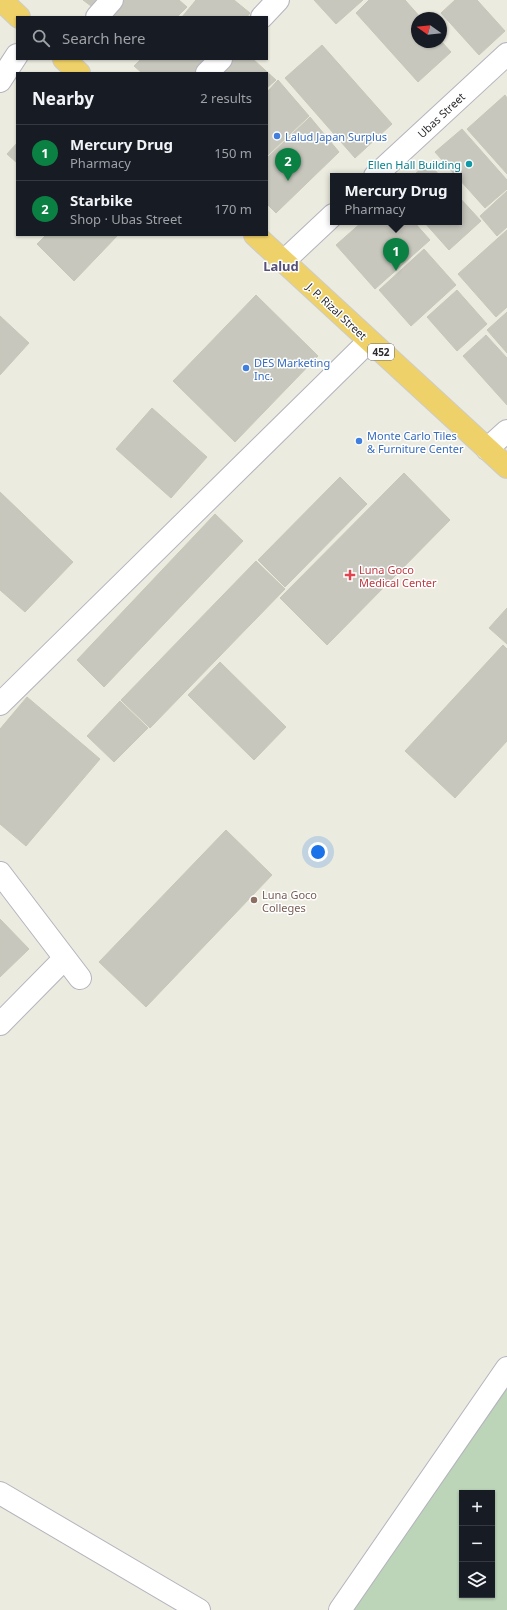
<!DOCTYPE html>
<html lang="en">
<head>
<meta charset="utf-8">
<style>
	:root { --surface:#171b24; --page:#20242c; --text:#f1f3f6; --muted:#9ea1a6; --line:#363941; --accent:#0b8043 }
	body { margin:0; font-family:"Noto Sans",sans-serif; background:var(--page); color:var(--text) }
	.controls { position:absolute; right:12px; bottom:12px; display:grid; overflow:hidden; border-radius:0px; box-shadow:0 1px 3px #0004 }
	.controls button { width:36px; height:36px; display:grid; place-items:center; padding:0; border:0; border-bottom:1px solid var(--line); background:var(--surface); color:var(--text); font:20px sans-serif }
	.compass { position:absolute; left:411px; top:12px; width:36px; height:36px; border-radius:50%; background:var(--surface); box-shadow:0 1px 3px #0004; rotate:285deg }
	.you { position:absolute; left:318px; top:852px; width:14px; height:14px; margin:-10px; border:3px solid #fff; border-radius:50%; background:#1a73e8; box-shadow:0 0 0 6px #1a73e833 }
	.badge { display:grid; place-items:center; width:26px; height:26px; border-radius:50%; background:var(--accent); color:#fff; font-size:13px; font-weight:700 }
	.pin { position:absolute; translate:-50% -33px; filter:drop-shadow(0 1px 2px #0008) }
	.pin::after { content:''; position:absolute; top:21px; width:14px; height:12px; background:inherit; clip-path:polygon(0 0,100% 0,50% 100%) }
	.popup { position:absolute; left:330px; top:173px; width:132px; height:52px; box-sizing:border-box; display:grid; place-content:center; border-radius:0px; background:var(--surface); filter:drop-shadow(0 1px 3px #0005); font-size:13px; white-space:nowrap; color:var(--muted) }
	.popup b { font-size:15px; color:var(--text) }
	.popup::after { content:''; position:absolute; left:50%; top:100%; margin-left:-8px; border:8px solid transparent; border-top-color:var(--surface) }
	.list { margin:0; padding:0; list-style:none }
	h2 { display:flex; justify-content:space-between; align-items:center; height:52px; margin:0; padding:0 16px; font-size:17px }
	h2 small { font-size:13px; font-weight:400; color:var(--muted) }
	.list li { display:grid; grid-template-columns:26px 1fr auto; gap:12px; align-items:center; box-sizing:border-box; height:56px; padding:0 16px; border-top:1px solid var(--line) }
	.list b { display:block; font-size:15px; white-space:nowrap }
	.list p { margin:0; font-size:13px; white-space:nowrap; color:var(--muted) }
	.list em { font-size:13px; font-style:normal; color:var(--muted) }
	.icon { flex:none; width:22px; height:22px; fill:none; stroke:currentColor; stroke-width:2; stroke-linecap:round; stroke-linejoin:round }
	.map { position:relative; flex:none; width:507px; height:1610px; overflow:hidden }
	.search { position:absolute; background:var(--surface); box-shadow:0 1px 3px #0004; left:16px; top:16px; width:252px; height:44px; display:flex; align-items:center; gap:10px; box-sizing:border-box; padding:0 14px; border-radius:0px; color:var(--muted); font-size:15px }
	.panel { position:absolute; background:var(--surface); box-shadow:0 1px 3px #0004; left:16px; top:72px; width:252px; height:164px; border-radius:0px }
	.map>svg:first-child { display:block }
	.cemetery { fill:#bcd4b8; fill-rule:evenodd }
	.building { fill:#c7c7be; stroke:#c7c7b9 }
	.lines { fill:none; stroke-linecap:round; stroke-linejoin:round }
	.minor-casing { stroke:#b5b3bd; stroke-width:24 }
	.highway-casing { stroke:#ccc; stroke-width:24 }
	.minor { stroke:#fff; stroke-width:22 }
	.highway { stroke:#eed168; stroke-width:22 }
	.shop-dot { fill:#3f7fe0; stroke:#fff; stroke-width:1.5 }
	.culture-dot { fill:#0f9aa8; stroke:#fff; stroke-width:1.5 }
	.health-dot { fill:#e0444e; stroke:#fff; stroke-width:1.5 }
	.education-dot { fill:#8d6e63; stroke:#fff; stroke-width:1.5 }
	.labels { text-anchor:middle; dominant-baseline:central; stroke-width:3; stroke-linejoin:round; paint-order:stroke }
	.shield { fill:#fff; stroke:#6b6b6b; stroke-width:1 }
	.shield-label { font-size:10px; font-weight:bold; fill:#2b2b2b }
	.street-label { font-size:11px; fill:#2b2b2b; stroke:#fff }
	.shop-label { font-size:11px; fill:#366cbe; stroke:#fff; text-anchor:start }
	.culture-label { font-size:11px; fill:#0d838f; stroke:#fff; text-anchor:end }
	.health-label { font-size:11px; fill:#be3a42; stroke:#fff; text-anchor:start }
	.education-label { font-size:11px; fill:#785e54; stroke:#fff; text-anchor:start }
	.quarter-label { font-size:13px; font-weight:bold; fill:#575078; stroke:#fff }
</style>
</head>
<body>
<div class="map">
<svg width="507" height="1610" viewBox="0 0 507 1610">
	<rect width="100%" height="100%" fill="#ecebdf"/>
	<path class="cemetery" d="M507 1383V1610H350ZM462 1493H492V1595H462Z"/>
	<g class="building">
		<path d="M83 0H108L99 12Z"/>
		<path d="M119 0H179L187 7 177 17H104Z"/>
		<path d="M196 0H234L250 13 247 17H182Z"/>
		<path d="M314 0H363L336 24Z"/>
		<path d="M369 0H405L421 18H417V42H441V41L451 52 418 82 356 13Z"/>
		<path d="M455 0H477L505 31 479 55 441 13Z"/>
		<path d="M322 45 392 124 355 158 285 78Z"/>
		<path d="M141 59H208L199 73H142L134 66Z"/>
		<path d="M233 59H253L276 80 267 88V73H219Z"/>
		<path d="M278 80 309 116 267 156V92Z"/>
		<path d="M505 95 507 98V174L467 129Z"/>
		<path d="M310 117 339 152 276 213 267 204V158Z"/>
		<path d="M462 129 507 180V189L485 208 459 179V176H456L435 152Z"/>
		<path d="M17 143V163L7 154Z"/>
		<path d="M428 162 440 176H413Z"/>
		<path d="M507 191V227L497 236 480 216Z"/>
		<path d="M459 197 481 221 449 250 424 222H459Z"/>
		<path d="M362 222H414L430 240 375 289 336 245Z"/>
		<path d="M507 230V307L496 317 458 274Z"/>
		<path d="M46 235H118L74 281 37 244Z"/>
		<path d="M424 249 456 285 411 326 379 290Z"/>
		<path d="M457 290 487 324 457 351 427 317Z"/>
		<path d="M256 295 318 356 235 442 173 381Z"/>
		<path d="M507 312V353L487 330Z"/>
		<path d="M0 316 29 343 0 375Z"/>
		<path d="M486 335 507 358V405L463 356Z"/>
		<path d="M152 408 207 457 171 498 116 449Z"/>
		<path d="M404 473 450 520 327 645 280 598Z"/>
		<path d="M340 477 367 504 285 587 258 560Z"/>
		<path d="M0 492 73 562 25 612 0 590Z"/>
		<path d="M215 514 243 541 104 687 77 660Z"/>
		<path d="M256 561 285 589 150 728 121 700Z"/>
		<path d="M507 608V644L489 628Z"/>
		<path d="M503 645 507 649V741L455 798 405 751Z"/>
		<path d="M220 662 286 727 254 760 188 695Z"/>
		<path d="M27 697 100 759 26 846 0 824V729Z"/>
		<path d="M120 701 148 728 114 762 87 736Z"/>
		<path d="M226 830 272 875 146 1007 99 962Z"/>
		<path d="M0 919 29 949 0 977Z"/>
	</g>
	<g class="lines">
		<g class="minor-casing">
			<g id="minor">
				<path d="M97 17 112 0"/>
				<path d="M262 17 278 0"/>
				<path d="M207 73 221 59"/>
				<path d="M0 81 17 55"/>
				<path d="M375 176 507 54"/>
				<path d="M284 261 333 215"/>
				<path d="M487 449 507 431"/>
				<path d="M0 704 369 341"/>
				<path d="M0 873 80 978"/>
				<path d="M0 1024 64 959"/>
				<path d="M0 1493 199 1610"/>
				<path d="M340 1610 507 1368"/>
			</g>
		</g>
		<g class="highway-casing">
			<g id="highway">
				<path d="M1 0 19 17"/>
				<path d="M64 59 79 73"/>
				<path d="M255 235 507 467"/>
			</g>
		</g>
		<use href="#minor" class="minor"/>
		<use href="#highway" class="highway"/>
	</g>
	<g class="shop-dot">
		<circle cx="277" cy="136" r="4"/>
		<circle cx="246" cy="368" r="4"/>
		<circle cx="359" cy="441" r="4"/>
	</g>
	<circle class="culture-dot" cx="469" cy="164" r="4"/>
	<path class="health-dot" d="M348 569h4v4h4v4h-4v4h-4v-4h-4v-4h4z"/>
	<circle class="education-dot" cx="254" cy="900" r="4"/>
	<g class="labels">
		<rect class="shield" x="368" y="344" width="26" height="16" rx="3"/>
		<g class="shield-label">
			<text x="381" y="352">452</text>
		</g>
		<g class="street-label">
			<text transform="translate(441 115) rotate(-43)">Ubas Street</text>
			<text transform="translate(337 311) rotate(43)">J. P. Rizal Street</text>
		</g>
		<g class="shop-label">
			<text x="285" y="136">Lalud Japan Surplus</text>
			<text x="254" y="362">DES Marketing<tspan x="254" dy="13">Inc.</tspan></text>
			<text x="367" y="435">Monte Carlo Tiles<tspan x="367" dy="13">&amp; Furniture Center</tspan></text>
		</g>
		<g class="culture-label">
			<text x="461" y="164">Ellen Hall Building</text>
		</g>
		<g class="health-label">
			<text x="359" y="569">Luna Goco<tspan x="359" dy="13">Medical Center</tspan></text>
		</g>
		<g class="education-label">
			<text x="262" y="894">Luna Goco<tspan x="262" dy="13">Colleges</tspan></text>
		</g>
		<g class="quarter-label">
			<text x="281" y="266">Lalud</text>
		</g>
	</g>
</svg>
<div class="controls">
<button>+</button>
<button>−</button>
<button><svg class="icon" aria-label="layers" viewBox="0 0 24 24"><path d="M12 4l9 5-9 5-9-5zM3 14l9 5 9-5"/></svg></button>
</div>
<svg class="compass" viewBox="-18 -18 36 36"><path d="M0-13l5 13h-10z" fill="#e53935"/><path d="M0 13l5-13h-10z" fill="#9ea1a6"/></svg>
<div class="you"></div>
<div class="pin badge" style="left:396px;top:271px">1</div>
<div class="popup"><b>Mercury Drug</b>Pharmacy</div>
<div class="pin badge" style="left:288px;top:181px">2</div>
<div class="search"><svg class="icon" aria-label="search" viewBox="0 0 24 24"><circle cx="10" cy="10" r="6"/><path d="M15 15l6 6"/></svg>Search here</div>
<section class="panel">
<h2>Nearby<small>2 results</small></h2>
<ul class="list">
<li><span class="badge">1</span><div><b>Mercury Drug</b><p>Pharmacy</p></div><em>150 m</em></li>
<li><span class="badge">2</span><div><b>Starbike</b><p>Shop · Ubas Street</p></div><em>170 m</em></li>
</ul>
</section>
</div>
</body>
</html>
